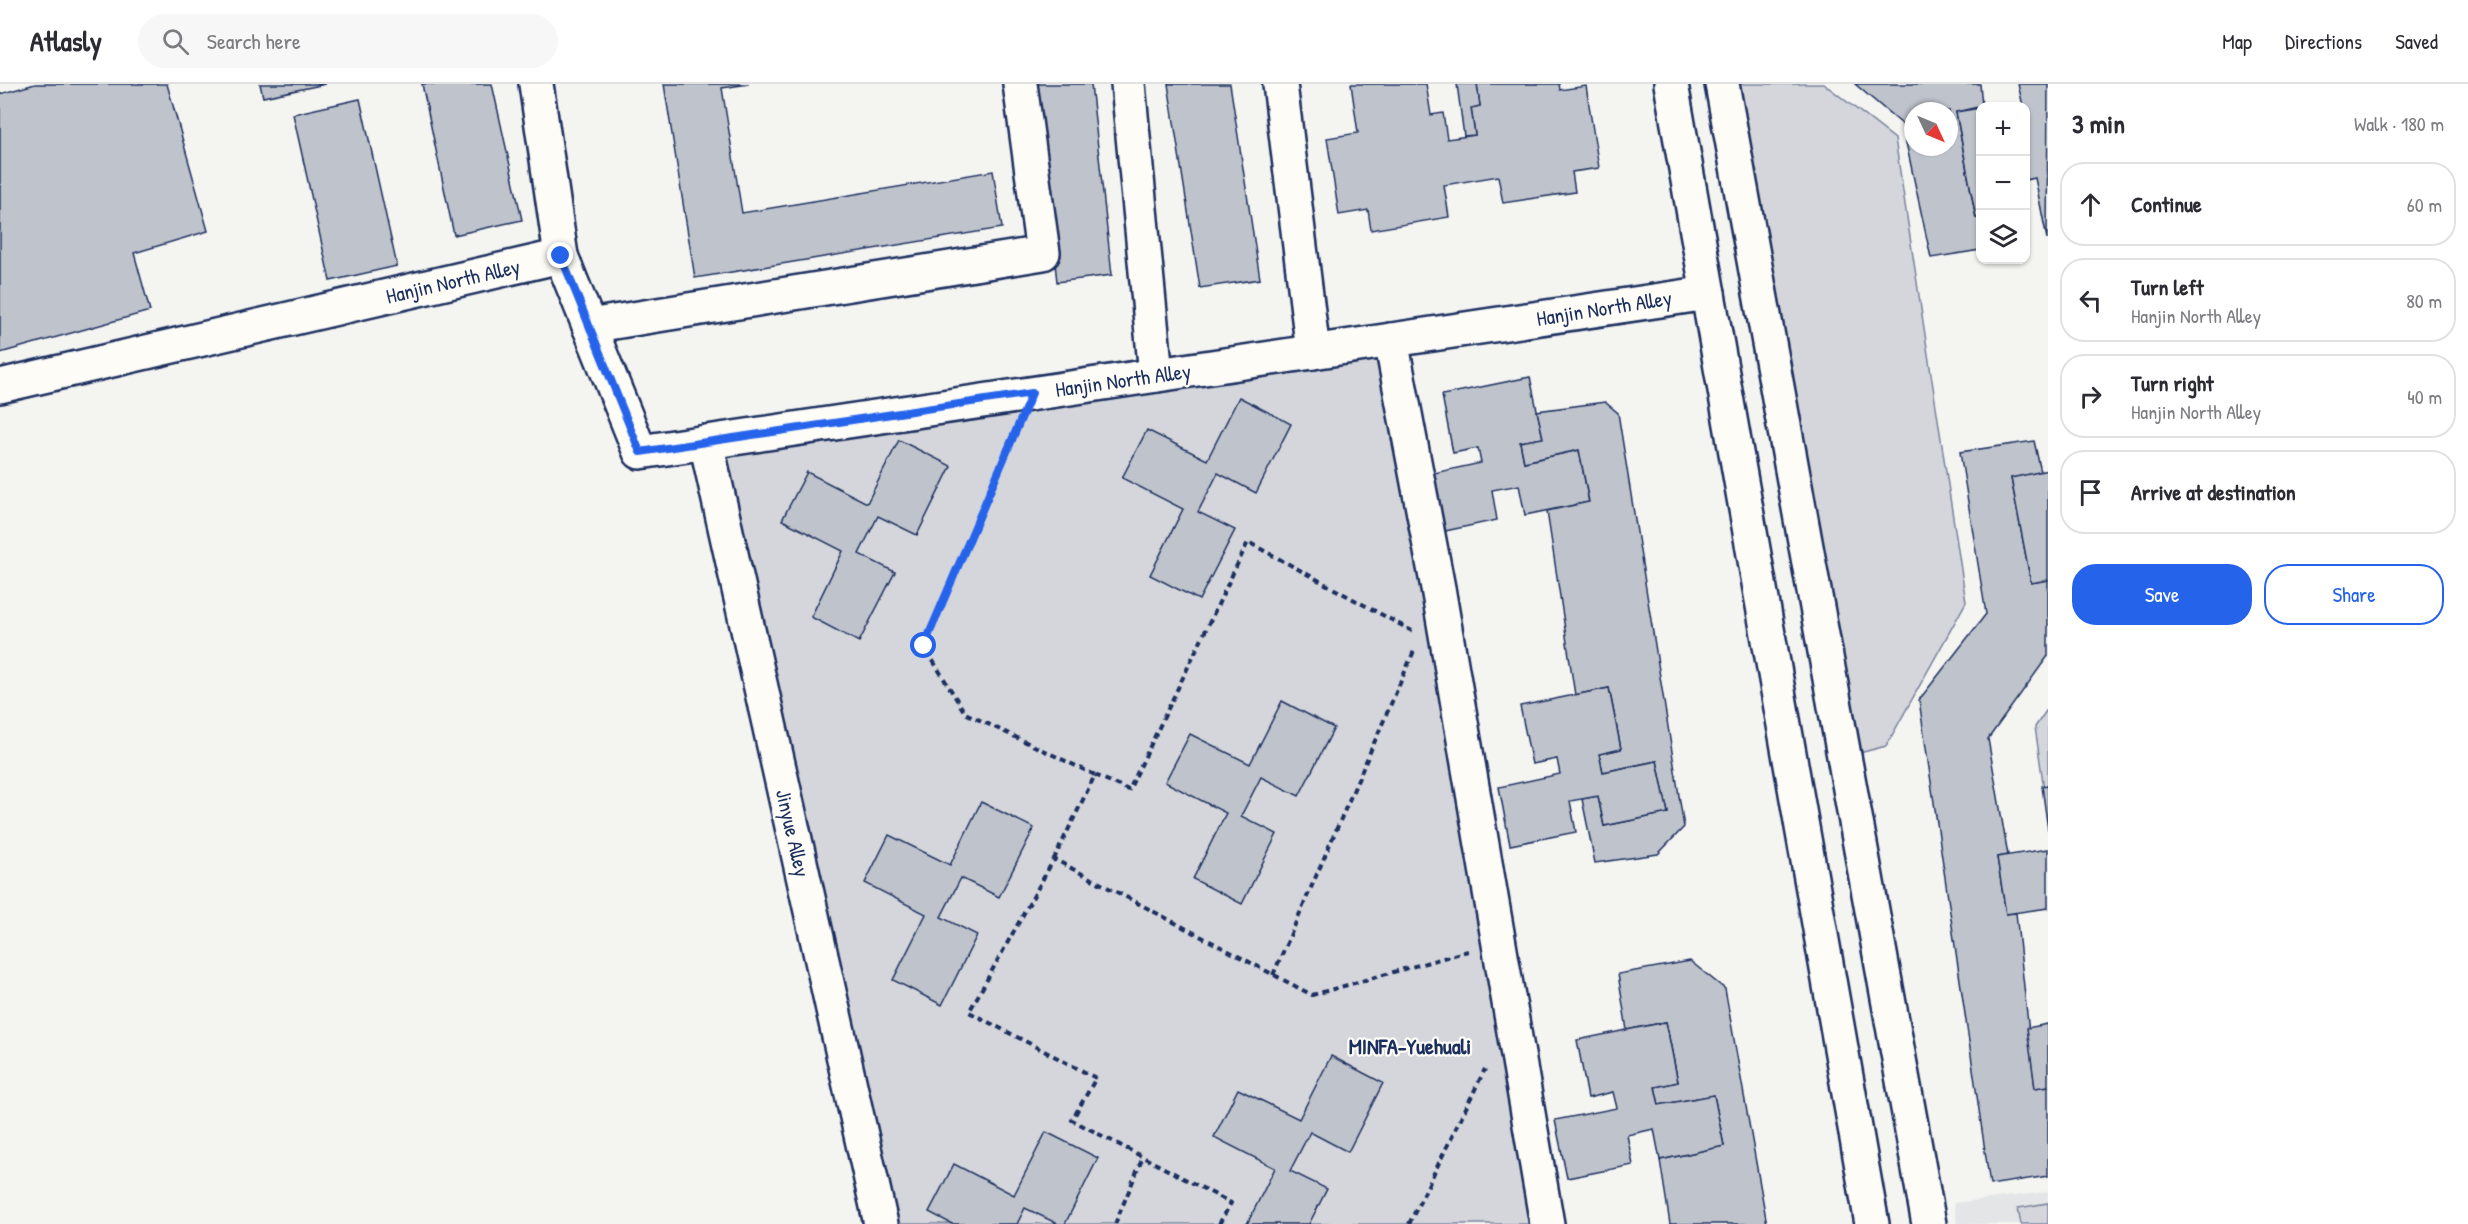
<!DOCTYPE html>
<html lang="en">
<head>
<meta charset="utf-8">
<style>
	:root { --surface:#fff; --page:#f7f7f7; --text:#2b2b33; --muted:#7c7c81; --line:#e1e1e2; --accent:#2563eb }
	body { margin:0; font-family:"Patrick Hand",sans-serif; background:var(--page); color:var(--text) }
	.controls { position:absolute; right:18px; top:18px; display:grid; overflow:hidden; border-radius:12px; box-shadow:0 2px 4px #0004 }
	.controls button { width:54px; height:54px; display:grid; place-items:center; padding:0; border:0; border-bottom:2px solid var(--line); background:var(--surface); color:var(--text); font:30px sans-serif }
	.compass { position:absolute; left:1904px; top:18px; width:54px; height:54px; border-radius:50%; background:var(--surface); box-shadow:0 2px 4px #0004; rotate:134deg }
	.stop { position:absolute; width:18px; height:18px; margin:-14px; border:4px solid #2563eb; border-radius:50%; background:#fff }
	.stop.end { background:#2563eb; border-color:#fff; box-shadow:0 2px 6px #0008 }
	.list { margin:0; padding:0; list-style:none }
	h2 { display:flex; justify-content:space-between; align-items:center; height:78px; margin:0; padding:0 24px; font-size:26px }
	h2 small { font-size:20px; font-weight:400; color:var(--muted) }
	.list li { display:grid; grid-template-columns:39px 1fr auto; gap:18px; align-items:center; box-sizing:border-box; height:84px; margin:0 12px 12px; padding:0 12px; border:2px solid var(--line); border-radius:24px }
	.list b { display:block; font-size:22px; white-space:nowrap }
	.list p { margin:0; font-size:20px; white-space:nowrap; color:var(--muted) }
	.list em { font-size:20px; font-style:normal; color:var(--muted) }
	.actions { display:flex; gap:12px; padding:18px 24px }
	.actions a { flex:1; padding:14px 0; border:2px solid var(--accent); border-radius:24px; text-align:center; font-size:21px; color:var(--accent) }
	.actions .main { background:var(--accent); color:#fff }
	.icon { flex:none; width:33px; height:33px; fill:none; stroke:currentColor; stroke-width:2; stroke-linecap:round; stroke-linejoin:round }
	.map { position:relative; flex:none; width:2048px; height:1140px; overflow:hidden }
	header { display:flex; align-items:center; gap:36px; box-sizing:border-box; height:84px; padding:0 30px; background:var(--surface); border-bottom:2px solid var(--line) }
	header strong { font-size:28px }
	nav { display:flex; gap:33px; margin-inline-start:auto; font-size:21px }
	.search { width:420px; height:54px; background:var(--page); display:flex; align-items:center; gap:15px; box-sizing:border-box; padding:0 21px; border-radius:33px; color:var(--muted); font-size:22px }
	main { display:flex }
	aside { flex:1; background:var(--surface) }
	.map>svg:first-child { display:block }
	.built { fill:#e4e5e6 }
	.green { fill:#d4d6db; stroke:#78829c; stroke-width:1.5 }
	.building { fill:#bfc3cc; stroke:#1b2f5e; stroke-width:1.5; fill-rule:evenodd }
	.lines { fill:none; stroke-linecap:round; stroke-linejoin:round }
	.minor-casing { stroke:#1b2f5e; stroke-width:38 }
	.major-casing { stroke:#1b2f5e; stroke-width:38 }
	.path { stroke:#1b2f5e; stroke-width:4; stroke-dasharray:6 4.5; stroke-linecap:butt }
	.minor { stroke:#fdfcf7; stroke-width:33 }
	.major { stroke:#fdfcf7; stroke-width:33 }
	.route { stroke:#2563eb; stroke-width:8 }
	.labels { text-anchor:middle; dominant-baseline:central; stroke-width:4.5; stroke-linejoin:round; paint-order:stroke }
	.street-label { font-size:21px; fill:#1b2f5e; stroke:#fdfcf7 }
	.neighbourhood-label { font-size:22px; font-weight:bold; fill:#1b2f5e; stroke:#fdfcf7 }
</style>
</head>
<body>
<header>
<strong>Atlasly</strong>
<div class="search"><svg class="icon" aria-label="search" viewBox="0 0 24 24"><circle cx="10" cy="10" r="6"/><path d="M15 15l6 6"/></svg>Search here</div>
<nav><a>Map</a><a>Directions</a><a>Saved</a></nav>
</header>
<main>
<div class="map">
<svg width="2048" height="1140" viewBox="0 0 2048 1140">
	<rect width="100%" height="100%" fill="#f4f4f1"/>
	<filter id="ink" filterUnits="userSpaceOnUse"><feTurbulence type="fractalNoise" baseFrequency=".0167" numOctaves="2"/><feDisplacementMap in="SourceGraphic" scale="12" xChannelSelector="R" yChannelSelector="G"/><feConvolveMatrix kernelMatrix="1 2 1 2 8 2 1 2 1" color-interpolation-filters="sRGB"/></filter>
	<g filter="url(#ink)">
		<path class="built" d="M2048 1108V1140H1957L1954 1119Z"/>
		<g class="green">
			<path d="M1722 0H1824L1895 55 1966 518 1886 662 1844 673Z"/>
			<path d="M1405 259 1555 1140H887L718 370Z"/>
			<path d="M2048 624V733L2035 643Z"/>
			<path d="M2048 1119V1140H2021L2018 1124Z"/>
		</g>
		<g class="building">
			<path d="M35 0H167L208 147 134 169 150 227 0 269V10Z"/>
			<path d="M260 0H326L263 13Z"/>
			<path d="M422 0H492L522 136 454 151Z"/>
			<path d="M664 0H749L722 4 742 129 993 87 1002 144 695 194Z"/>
			<path d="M1036 0H1091L1112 191 1057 198Z"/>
			<path d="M1168 0H1230L1260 195 1200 204Z"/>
			<path d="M1351 0H1426L1431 31 1443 29 1447 55 1475 51 1471 24 1480 22 1477 0H1559L1560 6 1586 2 1599 84 1572 88 1575 108 1503 119 1498 92 1444 101 1449 133 1371 146 1368 126 1339 131 1327 54 1358 49Z"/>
			<path d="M1457 0H1477L1480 22 1471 24 1475 51 1464 52Z"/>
			<path d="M1855 0H1980L1982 22 1956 28 1976 134 1980 133V166L1931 174 1902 40ZM1913 27H1949V63H1913Z"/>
			<path d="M2018 0H2048L2047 155 2035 94 2026 96V22H2023Z"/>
			<path d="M360 15 397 182 330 197 293 30Z"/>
			<path d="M1980 24V133L1976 134 1956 28Z"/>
			<path d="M1530 293 1543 354 1520 358 1524 378 1579 366 1589 418 1525 431 1519 401 1492 406 1497 436 1431 450 1420 392 1481 379 1478 364 1453 369 1442 311Z"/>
			<path d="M1239 313 1291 340 1256 409 1218 389 1198 428 1235 446 1199 516 1150 491 1183 425 1122 394 1147 346 1207 376Z"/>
			<path d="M1605 318 1618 329 1684 743 1658 770 1595 779 1582 715 1598 712 1604 742 1668 729 1657 677 1603 688 1599 670 1621 665 1609 604 1575 611 1547 427 1589 418 1579 366 1524 378 1520 358 1543 354 1537 327Z"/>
			<path d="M899 356 951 382 917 451 878 432 859 470 895 488 859 558 811 533 843 467 782 436 807 388 867 419Z"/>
			<path d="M2034 357 2041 388 2011 394 2031 499 2048 496V572L1988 655 2008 771 1997 773 2006 830 2016 829 2035 1004 2048 1002V1092L1990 1101 1919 616 1986 530 1960 368Z"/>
			<path d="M2048 386V496L2031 499 2011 394Z"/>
			<path d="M1609 604 1621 665 1599 670 1603 688 1657 677 1668 729 1604 742 1598 712 1570 717 1576 748 1510 761 1499 703 1560 690 1557 675 1532 680 1520 622Z"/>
			<path d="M1282 617 1334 644 1299 712 1261 693 1241 732 1277 750 1242 820 1193 795 1226 729 1165 698 1190 650 1250 680Z"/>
			<path d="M2048 701V746L2042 702Z"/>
			<path d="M981 718 1034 744 999 813 961 794 941 833 977 851 942 921 893 896 926 830 865 799 889 751 950 781Z"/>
			<path d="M2048 765V824L2006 830 1997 773Z"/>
			<path d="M1690 877 1725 905 1767 1140H1670L1660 1076 1724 1062 1714 1011 1659 1021 1655 1003 1678 998 1666 938 1627 946 1618 890Z"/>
			<path d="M1666 938 1678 998 1655 1003 1659 1021 1714 1011 1724 1062 1660 1076 1654 1045 1627 1051 1633 1081 1567 1094 1555 1036 1617 1024 1613 1008 1588 1014 1577 956Z"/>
			<path d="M2048 940V1002L2035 1004 2027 944Z"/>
			<path d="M1331 972 1383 999 1348 1068 1310 1048 1290 1087 1327 1105 1309 1140H1247L1275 1084 1214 1053 1238 1005 1299 1035Z"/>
			<path d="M1046 1048 1098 1074 1065 1140H1058L1025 1124 1017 1140H952L929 1128 954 1080 1014 1111Z"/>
		</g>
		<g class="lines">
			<g class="minor-casing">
				<g id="minor">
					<path d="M536 0 561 172"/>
					<path d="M1128 0 1156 291"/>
					<path d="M1280 0 1313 268"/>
					<path d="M589 242 1043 169 1020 0"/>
					<path d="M1391 256 1438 504 1547 1140"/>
					<path d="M0 302 561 172 640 368 1708 209"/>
					<path d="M706 358 881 1140"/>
				</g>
			</g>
			<g class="major-casing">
				<g id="major">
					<path d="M1671 0 1872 1140"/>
					<path d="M1722 0 1929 1140"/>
				</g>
			</g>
			<g class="path">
				<path d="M1017 346 924 562 965 629 1095 691 1054 775"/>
				<path d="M1095 691 1129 706 1248 458 1412 547"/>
				<path d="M1273 891 1414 567"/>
				<path d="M1115 1140 1143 1073"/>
				<path d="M1219 1140 1231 1119 1072 1036 1096 994 969 928 1054 775 1312 911 1468 867"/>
				<path d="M1409 1140 1485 985"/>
			</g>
			<use href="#minor" class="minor"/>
			<use href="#major" class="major"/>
		</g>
	</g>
	<g class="lines" filter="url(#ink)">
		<path class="route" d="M561 172 640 368 1032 309 924 562"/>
	</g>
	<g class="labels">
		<g class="street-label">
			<text transform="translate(453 197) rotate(-13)">Hanjin North Alley</text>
			<text transform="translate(1604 224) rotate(-9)">Hanjin North Alley</text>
			<text transform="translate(1123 296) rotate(-8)">Hanjin North Alley</text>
			<text transform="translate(793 749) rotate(77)">Jinyue Alley</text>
		</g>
		<g class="neighbourhood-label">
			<text x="1410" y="962">MINFA-Yuehuali</text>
		</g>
	</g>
</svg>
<div class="controls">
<button>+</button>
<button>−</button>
<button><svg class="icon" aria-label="layers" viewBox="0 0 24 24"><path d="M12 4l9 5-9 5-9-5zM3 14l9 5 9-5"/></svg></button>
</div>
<svg class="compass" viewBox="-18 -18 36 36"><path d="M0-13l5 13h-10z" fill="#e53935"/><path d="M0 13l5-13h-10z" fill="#7c7c81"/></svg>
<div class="stop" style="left:924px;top:562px"></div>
<div class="stop end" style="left:561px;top:172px"></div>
</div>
<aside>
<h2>3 min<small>Walk · 180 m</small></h2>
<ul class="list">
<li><svg class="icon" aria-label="ahead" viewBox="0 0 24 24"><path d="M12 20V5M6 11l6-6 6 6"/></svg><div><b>Continue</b></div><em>60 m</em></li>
<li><svg class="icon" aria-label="left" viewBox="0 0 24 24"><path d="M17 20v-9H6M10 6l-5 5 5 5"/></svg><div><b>Turn left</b><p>Hanjin North Alley</p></div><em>80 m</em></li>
<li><svg class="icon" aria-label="right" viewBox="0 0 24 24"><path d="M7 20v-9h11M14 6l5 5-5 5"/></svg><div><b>Turn right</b><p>Hanjin North Alley</p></div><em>40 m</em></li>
<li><svg class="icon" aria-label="arrive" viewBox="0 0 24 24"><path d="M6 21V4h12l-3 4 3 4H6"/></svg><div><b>Arrive at destination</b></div></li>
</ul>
<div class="actions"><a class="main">Save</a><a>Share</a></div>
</aside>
</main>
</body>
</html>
